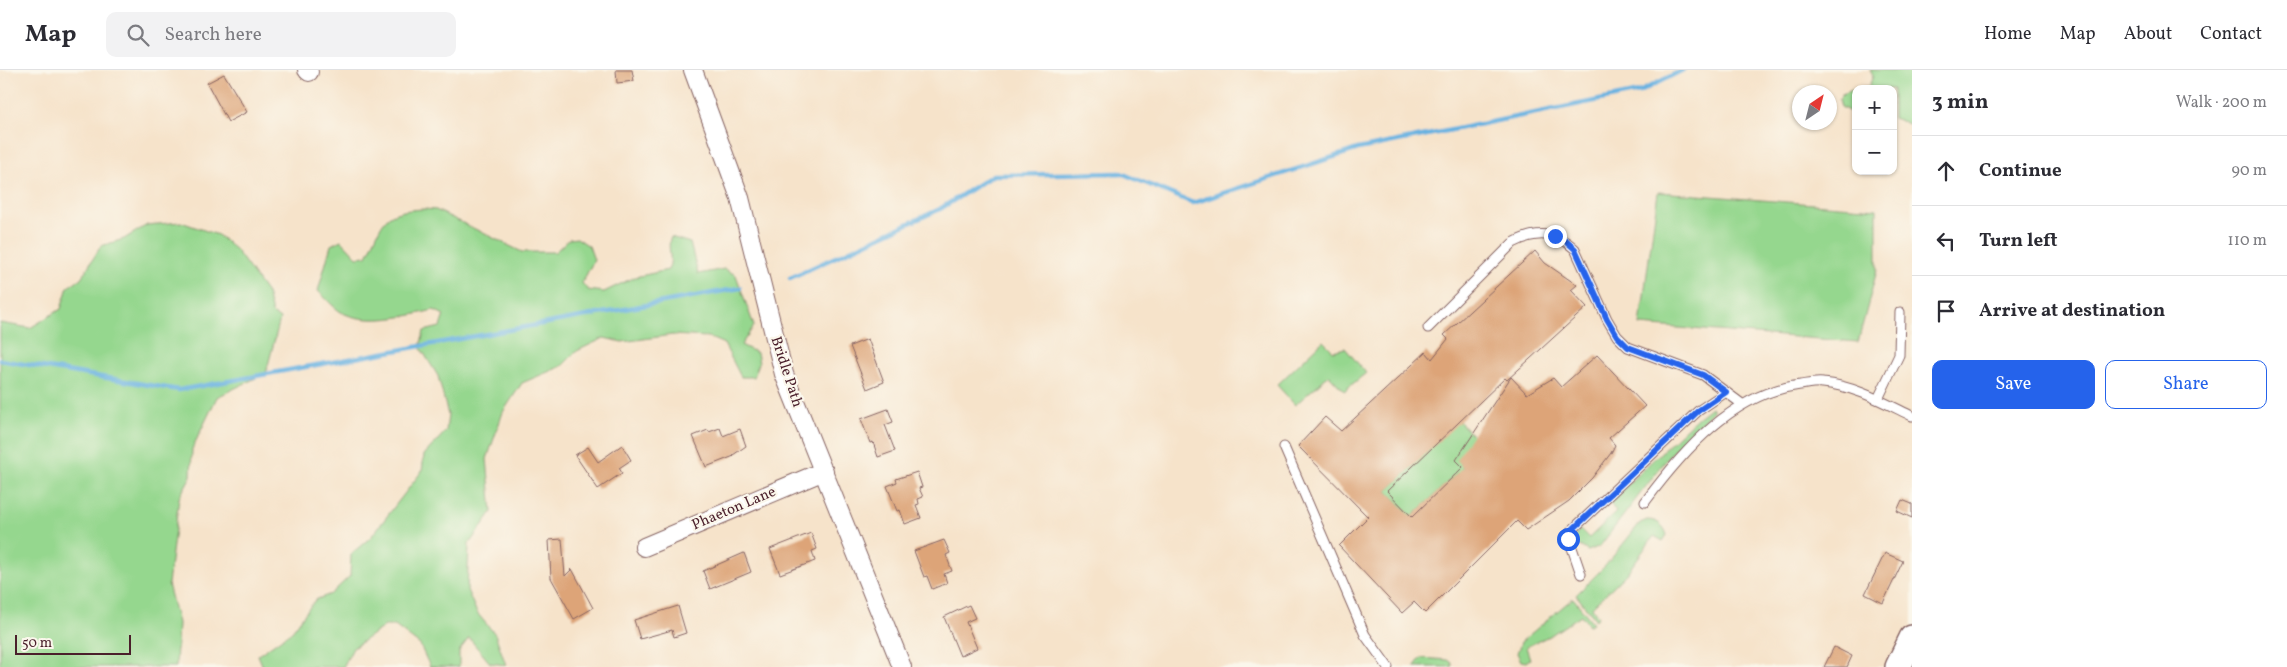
<!DOCTYPE html>
<html lang="en">
<head>
<meta charset="utf-8">
<style>
	:root { --surface:#fff; --page:#f2f2f3; --text:#2b2b33; --muted:#7c7c81; --line:#e1e1e2; --accent:#2563eb }
	body { margin:0; font-family:Vollkorn,serif; background:var(--page); color:var(--text) }
	.controls { position:absolute; right:15px; top:15px; display:grid; overflow:hidden; border-radius:10px; box-shadow:0 1px 4px #0004 }
	.controls button { width:45px; height:45px; display:grid; place-items:center; padding:0; border:0; border-bottom:1px solid var(--line); background:var(--surface); color:var(--text); font:25px sans-serif }
	.compass { position:absolute; left:1792px; top:15px; width:45px; height:45px; border-radius:50%; background:var(--surface); box-shadow:0 1px 4px #0004; rotate:35deg }
	.scale { position:absolute; left:15px; bottom:12px; width:116px; box-sizing:border-box; padding-left:5px; border:2px solid #4a1f2b; border-top:0; font-size:14px; line-height:18px; white-space:nowrap; color:#4a1f2b; -webkit-text-stroke:4px #fbf7ec; paint-order:stroke }
	.stop { position:absolute; width:15px; height:15px; margin:-11px; border:4px solid #2563eb; border-radius:50%; background:#fff }
	.stop.end { background:#2563eb; border-color:#fff; box-shadow:0 1px 5px #0008 }
	.list { margin:0; padding:0; list-style:none }
	h2 { display:flex; justify-content:space-between; align-items:center; height:65px; margin:0; padding:0 20px; font-size:21px }
	h2 small { font-size:16px; font-weight:400; color:var(--muted) }
	.list li { display:grid; grid-template-columns:32px 1fr auto; gap:15px; align-items:center; box-sizing:border-box; height:70px; padding:0 20px; border-top:1px solid var(--line) }
	.list b { display:block; font-size:19px; white-space:nowrap }
	.list em { font-size:16px; font-style:normal; color:var(--muted) }
	.actions { display:flex; gap:10px; padding:15px 20px }
	.actions a { flex:1; padding:11px 0; border:1px solid var(--accent); border-radius:10px; text-align:center; font-size:18px; color:var(--accent) }
	.actions .main { background:var(--accent); color:#fff }
	.icon { flex:none; width:28px; height:28px; fill:none; stroke:currentColor; stroke-width:2; stroke-linecap:round; stroke-linejoin:round }
	.map { position:relative; flex:none; width:1912px; height:597px; overflow:hidden }
	header { display:flex; align-items:center; gap:30px; box-sizing:border-box; height:70px; padding:0 25px; background:var(--surface); border-bottom:1px solid var(--line) }
	header strong { font-size:24px }
	nav { display:flex; gap:28px; margin-inline-start:auto; font-size:18px }
	.search { width:350px; height:45px; background:var(--page); display:flex; align-items:center; gap:12px; box-sizing:border-box; padding:0 18px; border-radius:10px; color:var(--muted); font-size:19px }
	main { display:flex }
	aside { flex:1; background:var(--surface) }
	.map>svg:first-child { display:block }
	.green { fill:#95d78e; stroke:#707b5c }
	.lines { fill:none; stroke-linecap:round; stroke-linejoin:round }
	.stream { stroke:#69b2e1; stroke-width:4.5 }
	.building { fill:#dda478 }
	.service-casing { stroke:#866463; stroke-width:11 }
	.minor-casing { stroke:#866463; stroke-width:20 }
	.secondary-casing { stroke:#866463; stroke-width:28 }
	.service { stroke:#fff; stroke-width:9 }
	.minor { stroke:#fff; stroke-width:18 }
	.secondary { stroke:#fff; stroke-width:25 }
	.route { stroke:#2563eb; stroke-width:6 }
	.labels { text-anchor:middle; dominant-baseline:central; stroke-width:4.5; stroke-linejoin:round; paint-order:stroke }
	.street-label { font-size:15px; fill:#4a1f2b; stroke:#fbf7ec }
</style>
</head>
<body>
<header>
<strong>Map</strong>
<div class="search"><svg class="icon" aria-label="search" viewBox="0 0 24 24"><circle cx="10" cy="10" r="6"/><path d="M15 15l6 6"/></svg>Search here</div>
<nav><a>Home</a><a>Map</a><a>About</a><a>Contact</a></nav>
</header>
<main>
<div class="map">
<svg width="1912" height="597" viewBox="0 0 1912 597">
	<rect width="100%" height="100%" fill="#fbf7ec"/>
	<filter id="ink" filterUnits="userSpaceOnUse"><feTurbulence type="fractalNoise" baseFrequency=".02" numOctaves="2"/><feDisplacementMap in="SourceGraphic" scale="10" xChannelSelector="R" yChannelSelector="G"/><feConvolveMatrix kernelMatrix="1 2 1 2 8 2 1 2 1" color-interpolation-filters="sRGB"/></filter>
	<filter id="wash" filterUnits="userSpaceOnUse"><feTurbulence type="fractalNoise" baseFrequency=".0096" numOctaves="4" result="noise"/><feDisplacementMap in="SourceGraphic" scale="20" xChannelSelector="R" yChannelSelector="G"/><feGaussianBlur stdDeviation="1.12" result="paint"/><feColorMatrix in="noise" values="0 0 0 0 0 0 0 0 0 0 0 0 0 0 0 0 0 1.4 0 .05"/><feComposite in="paint" operator="in"/></filter>
	<g filter="url(#wash)">
		<rect width="100%" height="100%" fill="#f6e3ca"/>
		<g class="green">
			<path d="M1870 0H1912V55L1893 48V19H1858L1869 16 1873 6Z"/>
			<path d="M1856 19V45L1841 37 1839 29 1842 24Z"/>
			<path d="M1658 122 1877 139V200L1858 272 1640 255Z"/>
			<path d="M424 139 436 140 522 182H555L569 169 577 168 589 176 594 190 582 213 588 220 604 222 635 207 668 200C674 189 666 178 671 167L690 173 698 204 724 199 736 205 754 256 741 275 757 283 759 293 754 307H741L724 274 708 267 672 265 622 272 604 268 577 281 562 296 522 313 503 342 487 389 492 442 469 474 467 520 477 543 495 564 506 595 490 593 469 568 459 581V597H430L420 575 395 556H385L353 578 343 597H263L258 585 292 561 315 530 331 524 350 506 351 484 371 467 422 401 424 385 446 361 448 345 438 306 420 277 424 261 440 257 444 245 434 240C408 246 371 255 345 244 335 240 326 228 318 221L331 175 341 170 357 187 367 186C385 150 380 141 424 139Z"/>
			<path d="M181 152 218 165 236 180 267 223 272 243 280 249 266 303 217 327 192 379 191 406 179 428 168 514 178 553 176 597H0V253L30 258 61 239 68 217 81 208 101 176 124 169 147 155Z"/>
			<path d="M1323 271 1333 281 1345 278 1366 303 1344 321 1329 305 1295 335 1277 315Z"/>
			<path d="M1711 337 1713 338V341L1670 385 1600 476 1588 481 1578 475 1575 469 1577 462 1581 460 1589 468 1616 442 1610 433 1611 430 1696 349Z"/>
			<path d="M1459 351 1473 366 1457 390 1463 397 1412 447 1387 421Z"/>
			<path d="M1647 450C1657 450 1664 455 1667 465L1663 471 1654 466 1626 504 1592 537 1598 547 1596 550 1576 525 1606 495 1640 453Z"/>
			<path d="M1573 528 1593 553 1589 555 1581 545 1551 565 1526 577 1530 589 1526 592 1521 591 1517 583 1521 572Z"/>
			<path d="M1421 588 1448 590 1452 593V597H1414Z"/>
		</g>
		<g class="lines">
			<g class="stream">
				<path d="M790 208 940 139 993 105 1121 103 1193 133 1358 79 1639 22 1683 0"/>
				<path d="M0 290 179 320 740 218"/>
			</g>
		</g>
		<g id="blocks">
			<g class="building">
				<path d="M616 0H632L634 11 617 13Z"/>
				<path d="M224 4 247 42 228 52 207 13Z"/>
				<path d="M1535 181 1545 193 1577 215 1571 220 1587 237 1507 310 1505 308 1387 421 1412 447 1463 397 1456 390 1511 307 1527 324 1553 308 1561 317 1597 285 1645 336 1609 368 1615 375 1611 383 1592 408 1569 431 1526 460 1517 451 1425 543 1414 532 1402 543 1339 476 1368 447 1298 376 1325 347 1341 361 1426 282 1432 289 1448 269 1444 265Z"/>
				<path d="M868 269 884 312 867 319 850 276Z"/>
				<path d="M888 339 893 352 885 355 895 381 878 387 873 372 870 373 861 349Z"/>
				<path d="M720 358 723 366 740 359 746 376 733 385 734 386 706 397 693 366 708 360 709 362Z"/>
				<path d="M622 375 631 390 619 398 622 403 598 419 575 385 588 377 598 392Z"/>
				<path d="M917 402 922 417 919 418 923 427 918 429 919 434 916 435 921 448 905 454 900 440 897 441 887 416 897 412 896 409Z"/>
				<path d="M1902 430 1912 434V448L1897 441Z"/>
				<path d="M811 463 817 479 812 481 815 491 780 504 770 479Z"/>
				<path d="M562 469 565 506 572 499 593 538 574 549 551 508 549 470Z"/>
				<path d="M944 470 950 483 946 485 952 501 944 504 947 513 932 519 927 506 924 507 914 481Z"/>
				<path d="M744 483 751 502 710 519 703 501Z"/>
				<path d="M1885 483 1903 491 1883 533 1865 524Z"/>
				<path d="M969 535 975 548 966 552 977 578 960 586 944 547Z"/>
				<path d="M678 536 686 563 674 567 672 560 640 569 634 550Z"/>
				<path d="M1834 577 1852 586 1847 597H1824Z"/>
			</g>
		</g>
	</g>
	<g filter="url(#ink)">
		<use href="#blocks" fill-opacity="0" stroke="#866463" stroke-width="1"/>
		<g class="lines">
			<g class="service-casing">
				<g id="service">
					<path d="M1428 258 1513 173C1535 161 1556 161 1575 179L1607 249 1617 266 1628 277 1703 305 1742 334"/>
					<path d="M1878 329 1899 285 1900 242"/>
					<path d="M1284 377 1365 565 1388 597"/>
					<path d="M1645 432C1683 381 1733 323 1800 315 1807 314 1816 312 1823 313 1855 316 1883 332 1912 346"/>
					<path d="M1581 504 1569 469 1570 462 1698 341 1726 322"/>
				</g>
			</g>
			<g class="minor-casing">
				<g id="minor">
					<path d="M307 0 309 2"/>
					<path d="M693 0 740 128 784 304 902 597"/>
					<path d="M644 477 824 401"/>
				</g>
			</g>
			<g class="secondary-casing">
				<path id="secondary" d="M1898 597 1912 568"/>
			</g>
			<use href="#service" class="service"/>
			<use href="#minor" class="minor"/>
			<use href="#secondary" class="secondary"/>
		</g>
	</g>
	<g class="lines" filter="url(#ink)">
		<path class="route" d="M1555 166 1566 171 1575 179 1607 249 1617 266 1628 277 1703 305 1726 322 1698 341 1570 462 1568 469"/>
	</g>
	<g class="labels">
		<g class="street-label">
			<text transform="translate(786 302) rotate(72)">Bridle Path</text>
			<text transform="translate(734 439) rotate(-23)">Phaeton Lane</text>
		</g>
	</g>
</svg>
<div class="controls">
<button>+</button>
<button>−</button>
</div>
<svg class="compass" viewBox="-18 -18 36 36"><path d="M0-13l5 13h-10z" fill="#e53935"/><path d="M0 13l5-13h-10z" fill="#7c7c81"/></svg>
<div class="scale">50 m</div>
<div class="stop" style="left:1568px;top:469px"></div>
<div class="stop end" style="left:1555px;top:166px"></div>
</div>
<aside>
<h2>3 min<small>Walk · 200 m</small></h2>
<ul class="list">
<li><svg class="icon" aria-label="ahead" viewBox="0 0 24 24"><path d="M12 20V5M6 11l6-6 6 6"/></svg><div><b>Continue</b></div><em>90 m</em></li>
<li><svg class="icon" aria-label="left" viewBox="0 0 24 24"><path d="M17 20v-9H6M10 6l-5 5 5 5"/></svg><div><b>Turn left</b></div><em>110 m</em></li>
<li><svg class="icon" aria-label="arrive" viewBox="0 0 24 24"><path d="M6 21V4h12l-3 4 3 4H6"/></svg><div><b>Arrive at destination</b></div></li>
</ul>
<div class="actions"><a class="main">Save</a><a>Share</a></div>
</aside>
</main>
</body>
</html>
